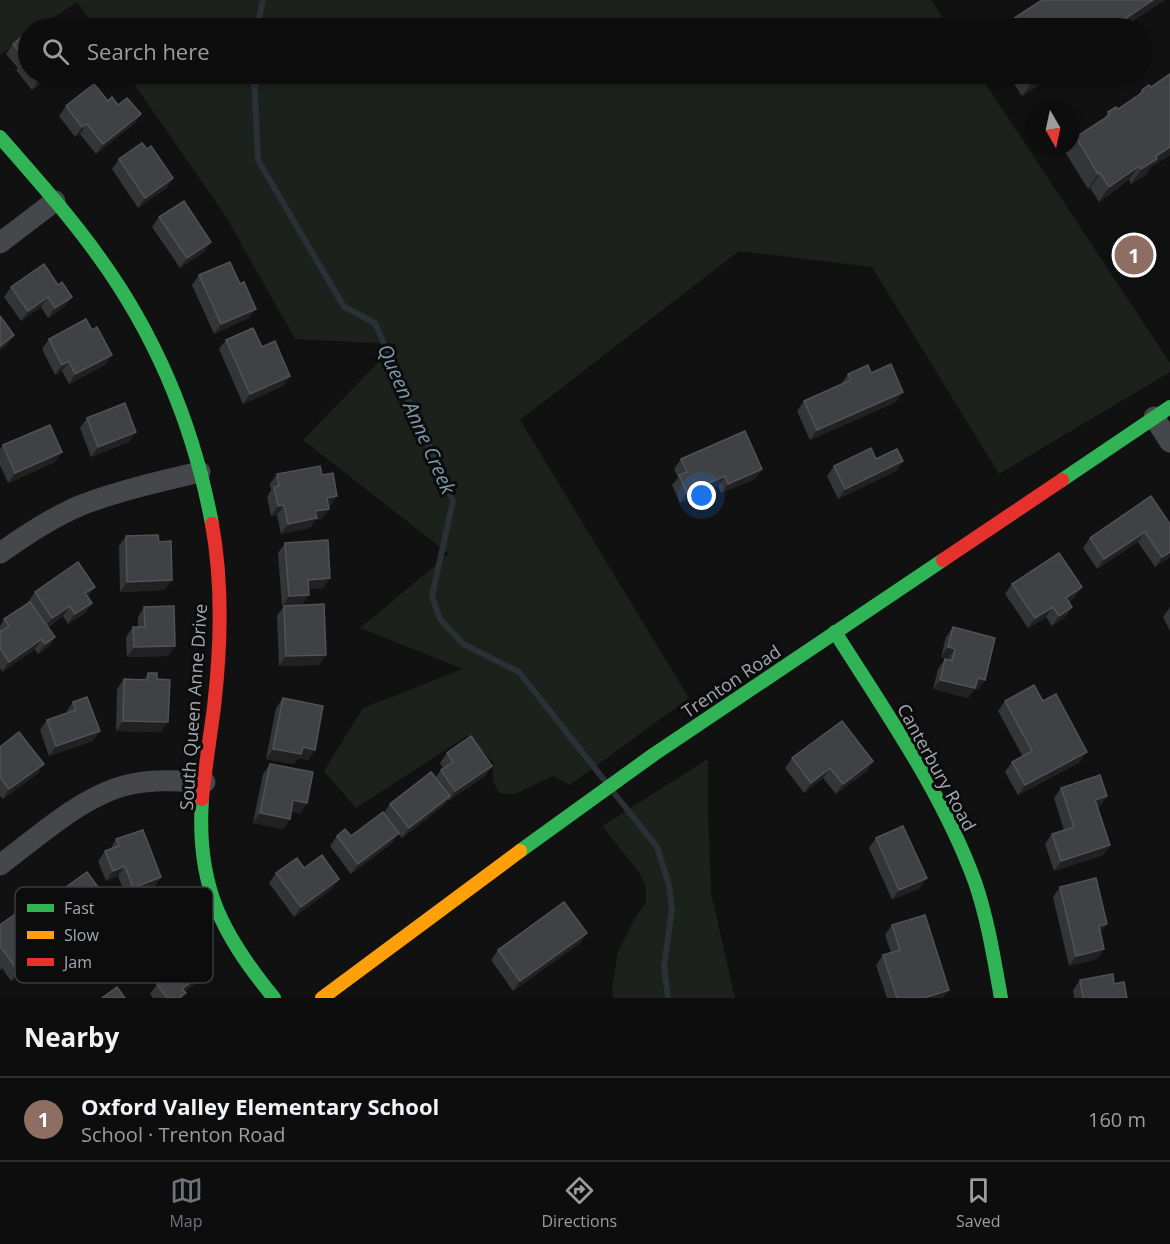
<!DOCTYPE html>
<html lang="en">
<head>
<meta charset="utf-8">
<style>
	:root { --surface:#0d0d0e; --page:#161617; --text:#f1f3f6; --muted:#9a9c9e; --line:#2d2d2e; --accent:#70747a }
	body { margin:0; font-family:"Open Sans",sans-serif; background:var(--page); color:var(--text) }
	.compass { position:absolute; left:1026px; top:102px; width:54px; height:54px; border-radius:50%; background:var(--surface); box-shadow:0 2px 4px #0004; rotate:171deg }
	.you { position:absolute; left:702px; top:496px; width:21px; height:21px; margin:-15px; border:4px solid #fff; border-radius:50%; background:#1a73e8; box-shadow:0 0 0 9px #1a73e833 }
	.badge { display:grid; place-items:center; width:39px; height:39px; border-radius:50%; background:var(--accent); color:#fff; font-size:20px; font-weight:700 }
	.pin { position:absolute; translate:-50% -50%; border:3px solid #fff; box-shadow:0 2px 6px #0006 }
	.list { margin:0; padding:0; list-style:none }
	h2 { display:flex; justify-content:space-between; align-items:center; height:78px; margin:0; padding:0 24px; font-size:26px }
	h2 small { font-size:20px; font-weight:400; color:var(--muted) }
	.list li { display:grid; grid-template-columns:39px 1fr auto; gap:18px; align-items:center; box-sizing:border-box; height:84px; padding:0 24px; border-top:2px solid var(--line) }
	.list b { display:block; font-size:22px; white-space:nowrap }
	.list p { margin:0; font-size:20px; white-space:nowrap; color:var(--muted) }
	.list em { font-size:20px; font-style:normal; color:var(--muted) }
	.icon { flex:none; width:33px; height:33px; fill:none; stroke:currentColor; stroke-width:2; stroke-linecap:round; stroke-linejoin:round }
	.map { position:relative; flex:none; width:1170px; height:998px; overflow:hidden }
	.search { position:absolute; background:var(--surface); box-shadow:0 2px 4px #0004; left:18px; right:18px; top:18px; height:66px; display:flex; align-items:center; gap:15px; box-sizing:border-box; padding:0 21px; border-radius:33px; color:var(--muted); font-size:22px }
	.sheet { height:162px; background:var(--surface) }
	nav { display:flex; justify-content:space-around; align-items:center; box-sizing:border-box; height:84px; border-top:2px solid var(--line); background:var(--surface); font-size:16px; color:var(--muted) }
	nav a { display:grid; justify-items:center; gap:3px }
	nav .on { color:var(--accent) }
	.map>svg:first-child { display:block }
	.green { fill:#1c211c }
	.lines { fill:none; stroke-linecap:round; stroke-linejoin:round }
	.stream { stroke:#293136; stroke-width:6 }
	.street { stroke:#46474a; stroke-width:21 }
	.fast { stroke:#30b455; stroke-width:14 }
	.slow { stroke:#ff9f0a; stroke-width:14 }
	.jam { stroke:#e5322d; stroke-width:14 }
	.wall { fill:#343536 }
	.shaded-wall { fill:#212122 }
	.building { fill:#404144; stroke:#505255; stroke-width:1.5 }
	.labels { text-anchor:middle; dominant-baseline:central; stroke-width:6; stroke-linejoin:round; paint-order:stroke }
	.street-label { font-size:18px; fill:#a3a9b2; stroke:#0c0c0d }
	.water-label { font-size:20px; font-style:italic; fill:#7c99ab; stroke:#0c0c0d }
	.key { fill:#0c0c0d; stroke:#393b3f; stroke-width:1.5 }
	.key-label { font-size:16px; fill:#a3a9b2 }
</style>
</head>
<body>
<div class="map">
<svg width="1170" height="998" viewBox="0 0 1170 998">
	<rect width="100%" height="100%" fill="#111112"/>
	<g class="green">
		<path d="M0 0H931L950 28H96L77 2 38 28H28V35L0 55Z"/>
		<path d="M127 74H979L1170 363V372L999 474 872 267 739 251 520 420 689 698 570 785 553 776 515 794 499 793 493 781V762L467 736 356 808 324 771 363 708 463 669 360 628 449 554 303 440 396 344 295 339 225 215Z"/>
		<path d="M708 759V813L711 893 735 998H613L612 988 618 952 635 918 646 903V887L639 872 602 826Z"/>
	</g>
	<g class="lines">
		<g class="stream">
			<path d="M257 28 263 0"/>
			<path d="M254 74 258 160 344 307 375 323 453 501 432 596 440 619 463 644 519 672 605 781"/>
			<path d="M615 794 657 847 669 885 672 910 664 966 668 998"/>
		</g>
		<g class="street">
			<path d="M0 243 55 201"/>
			<path d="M1154 417 1170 442"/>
			<path d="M0 553C26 535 54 516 84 504 122 490 161 481 200 472"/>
			<path d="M0 865C38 837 85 793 132 784 157 779 180 781 205 782"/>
		</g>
		<g class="fast">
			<path d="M0 137C34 176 69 215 99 257 156 336 194 428 212 524"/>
			<path d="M1062 480 1170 407"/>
			<path d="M835 632C886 713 942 792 975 882 988 920 994 959 1001 998"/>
			<path d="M202 799C196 885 221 933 274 998"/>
			<path d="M520 851 653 755 943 560"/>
		</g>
		<path class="slow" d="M322 998 520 851"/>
		<g class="jam">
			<path d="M943 560 1062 480"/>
			<path d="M202 799C205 768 210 738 214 707 221 647 223 584 212 524"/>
		</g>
	</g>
	<g class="wall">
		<path d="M28 32V74H52L32 90 16 70 18 68 6 54 13 44Z"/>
		<path d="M1002 74H1056L1022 96 1013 82 1010 84Z"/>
		<path d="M1170 74V155L1151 167 1147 174 1131 184 1129 180 1099 202 1090 188 1088 189 1065 152 1069 147H1071V144L1076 137 1104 119 1108 112 1118 109 1137 96 1142 90 1151 87Z"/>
		<path d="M108 101 141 114 134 124 96 154 80 134 75 137 59 116 66 106Z"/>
		<path d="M147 149 173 178 166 188 138 208 112 169 119 159Z"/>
		<path d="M159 217 204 252 180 268 152 227Z"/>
		<path d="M199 275 249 318 214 334 192 285Z"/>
		<path d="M58 285 72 297 65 306 48 318 41 307 21 321 4 297 11 287Z"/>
		<path d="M49 339 105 365 69 384 62 371 55 375 42 349Z"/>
		<path d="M226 340 262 347 290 376 283 386 243 404 219 349Z"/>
		<path d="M848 374 896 402 810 440 797 411 804 401 841 385V384Z"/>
		<path d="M87 418 129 442 91 457 80 428Z"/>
		<path d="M3 445 55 462 8 483 0 465V449Z"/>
		<path d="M681 459 762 469 755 479 721 493 718 486 680 503 672 485 678 478 674 469Z"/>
		<path d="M876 459 903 461 896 471 838 499 827 476 834 466Z"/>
		<path d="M277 474 337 496 330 506H328L322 519 315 520 310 528 281 534 277 515 271 516 267 497 271 490 270 484Z"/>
		<path d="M1151 496 1170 557 1155 567 1138 542 1097 569 1083 548 1090 538Z"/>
		<path d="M126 536 159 542 165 590 120 592 119 546Z"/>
		<path d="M285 543 330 578 323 588 309 589 302 604 289 605 326 655 319 665 279 666 277 616 284 606H282L278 553Z"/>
		<path d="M1012 584 1075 597 1069 602 1072 607 1065 617 1052 626 1046 617 1028 628 1005 594Z"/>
		<path d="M95 587 88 597 92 603 85 613 68 624 63 616 48 627 55 637 48 647 38 654 35 649 2 672 0 668V626L4 619 28 603V602L35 592Z"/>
		<path d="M144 607 175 646 168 656 127 657 126 637 133 627H138V617Z"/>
		<path d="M1170 607V631L1163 617Z"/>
		<path d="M953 627 978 690 975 689 968 698 933 689 938 669 945 659 948 660 941 657 946 637Z"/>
		<path d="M148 673 157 679 161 732 116 731 117 689 124 679 144 680Z"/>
		<path d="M283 698 315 750 308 760 299 758 294 764 266 759 276 708Z"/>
		<path d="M1005 701H1043L1080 762 1018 795 1005 772 1012 762 1023 757 998 711Z"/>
		<path d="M73 702 93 741 49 756 40 730 47 720 67 713 66 712Z"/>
		<path d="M0 747 44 764 37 774 3 799 0 796Z"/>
		<path d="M447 753 492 766 485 776 448 801V799L443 806 402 838 398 834 392 843 351 874 330 846 337 836H351L384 813 390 804 435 778 441 770 443 768 440 763Z"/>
		<path d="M792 758 873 761 867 771 836 794 823 778 804 793 785 768Z"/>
		<path d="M270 764 307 803 300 813 291 811 290 819 283 829 253 823 263 774Z"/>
		<path d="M1061 788 1107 796 1100 806 1098 807 1110 845 1103 855 1054 871 1045 844 1052 834 1064 830 1054 798Z"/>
		<path d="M876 838 920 888 892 900 869 848Z"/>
		<path d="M116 839 161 877 154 887 126 897 118 876 106 881 98 861 105 851 110 850Z"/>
		<path d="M304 868 332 889 294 917 269 883 276 873Z"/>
		<path d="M1060 887 1100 934 1104 949 1097 959 1069 966 1053 897Z"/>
		<path d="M62 890 101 911 98 927 85 937 79 928 60 942 43 918 50 908 57 903 55 900Z"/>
		<path d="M0 925 44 926 41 931 46 957 11 981 2 968 0 970Z"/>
		<path d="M892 925 943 998H887L876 965 883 955 891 953 885 935Z"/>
		<path d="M587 933 580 943 513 991 491 960 498 950Z"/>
		<path d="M154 959 204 972 197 982 184 992 182 998H153L150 994 158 983 147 969Z"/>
		<path d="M1080 980 1114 984 1127 998H1074L1073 990Z"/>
	</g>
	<g class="shaded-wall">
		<path d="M1153 0H1165L1122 28H1111Z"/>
		<path d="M46 74H52L32 90 39 80Z"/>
		<path d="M1017 74H1019L1013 82 1010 84Z"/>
		<path d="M1044 74H1056L1022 96 1032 82Z"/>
		<path d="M141 114 134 124 96 154 103 144Z"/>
		<path d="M87 124 80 134 75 137 82 127Z"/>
		<path d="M1170 147V155L1151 167 1147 174 1131 184 1141 169 1156 156Z"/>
		<path d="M1139 166 1129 180 1099 202 1109 187Z"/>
		<path d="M1100 173 1090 188 1088 189 1098 174Z"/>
		<path d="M173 178 166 188 138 208 145 198Z"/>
		<path d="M211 242 204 252 180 268 187 258Z"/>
		<path d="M48 297 41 307 21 321 28 311Z"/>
		<path d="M72 297 65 306 48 318 55 308Z"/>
		<path d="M256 309 249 318 214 334 221 324Z"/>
		<path d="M14 335 7 345 0 351V346Z"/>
		<path d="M112 355 105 365 69 384 75 374Z"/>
		<path d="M69 361 62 371 55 375 62 365Z"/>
		<path d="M290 376 283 386 243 404 250 394Z"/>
		<path d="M903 392 896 402 810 440 817 430Z"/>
		<path d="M136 432 129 442 91 457 98 447Z"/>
		<path d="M62 452 55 462 8 483 15 473Z"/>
		<path d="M903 461 896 471 838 499 845 489Z"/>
		<path d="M762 469 755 479 721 493 728 484Z"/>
		<path d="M725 476 718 486 680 503 687 493Z"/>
		<path d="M337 496 330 506 320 508 327 498Z"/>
		<path d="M284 505 277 515 271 516 278 506Z"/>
		<path d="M329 509 322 519 315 520 310 528 281 534 288 524 315 511Z"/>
		<path d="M1145 532 1138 542 1097 569 1104 559Z"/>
		<path d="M1170 552V557L1155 567 1162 557Z"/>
		<path d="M330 578 323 588 301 590 308 580Z"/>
		<path d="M172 580 165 590 120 592 127 582Z"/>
		<path d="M95 587 88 597 85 593Z"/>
		<path d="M1082 587 1075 597 1059 608 1066 598Z"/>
		<path d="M309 595 302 604 282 606 289 596Z"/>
		<path d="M92 603 85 613 68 624 75 614Z"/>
		<path d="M70 606 63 616 45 628 52 618Z"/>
		<path d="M1053 607 1046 617 1028 628 1035 618Z"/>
		<path d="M1072 607 1065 617 1052 626 1059 616Z"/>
		<path d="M55 637 48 647 38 654 45 644Z"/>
		<path d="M42 639 35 649 2 672 9 662Z"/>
		<path d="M175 646 168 656 127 657 134 647Z"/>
		<path d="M948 647 955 649 948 659 941 657Z"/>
		<path d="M326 655 319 665 279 666 286 656Z"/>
		<path d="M978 678 985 680 978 690 975 689 968 698 933 689 940 680Z"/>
		<path d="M123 721 168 722 161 732 116 731Z"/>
		<path d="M100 731 93 741 49 756 56 746Z"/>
		<path d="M303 747 315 750 308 760 299 758 294 764 266 759 273 749Z"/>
		<path d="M1087 752 1080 762 1018 795 1025 785Z"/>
		<path d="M873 761 867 771 836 794 843 784Z"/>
		<path d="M44 764 37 774 3 799 9 789Z"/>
		<path d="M492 766 485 776 448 801 455 791Z"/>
		<path d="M830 768 823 778 804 793 811 783Z"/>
		<path d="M450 796 443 806 402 838 409 828Z"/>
		<path d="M1107 796 1100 806 1088 810 1095 800Z"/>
		<path d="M293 800 307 803 300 813 286 810Z"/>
		<path d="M260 813 290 819 283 829 253 823Z"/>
		<path d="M399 833 392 843 351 874 358 864Z"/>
		<path d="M1110 845 1103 855 1054 871 1061 861Z"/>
		<path d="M125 866 118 876 106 881 113 871Z"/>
		<path d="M161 877 154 887 126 897 133 888Z"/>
		<path d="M927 878 920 888 892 900 899 890Z"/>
		<path d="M339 879 332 889 294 917 301 907Z"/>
		<path d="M108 901 101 911 91 918 98 908Z"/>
		<path d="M105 917 98 927 85 937 92 927Z"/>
		<path d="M86 918 79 928 60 942 67 932Z"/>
		<path d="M1107 924 1100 934 1099 926Z"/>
		<path d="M587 933 580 943 513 991 520 981Z"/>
		<path d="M53 947 46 957 11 981 18 971Z"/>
		<path d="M1104 949 1097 959 1069 966 1076 956Z"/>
		<path d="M204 972 197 982 175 998 182 989Z"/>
		<path d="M949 990 943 998H924Z"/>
	</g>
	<g class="building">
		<path d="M1042 0H1153L1111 28H999Z"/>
		<path d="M37 25 40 28H32Z"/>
		<path d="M28 32V67L23 60 25 58 13 44Z"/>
		<path d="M34 74H46L39 80Z"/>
		<path d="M1027 74H1044L1032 82Z"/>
		<path d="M1170 74V147L1156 156 1157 159 1141 169 1139 166 1109 187 1100 173 1098 174 1076 137 1110 115 1108 112 1116 107 1118 109 1143 92 1142 90 1149 85 1151 87Z"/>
		<path d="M94 84 108 101 112 97 118 105 127 98 141 114 103 144 87 124 82 127 66 106Z"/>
		<path d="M142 143 147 149 151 146 173 178 145 198 119 159Z"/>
		<path d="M184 201 211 242 187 258 159 217Z"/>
		<path d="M230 262 240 284 244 282 256 309 221 324 199 275Z"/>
		<path d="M44 264 58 285 62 282 72 297 55 308 48 297 28 311 11 287Z"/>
		<path d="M0 316 14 335 0 346Z"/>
		<path d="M86 319 92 330 97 327 112 355 75 374 69 361 62 365 49 339Z"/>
		<path d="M253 328 262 347 275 341 290 376 250 394 226 340Z"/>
		<path d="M891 364 903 392 817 430 804 401 851 380 848 374 868 365 871 373Z"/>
		<path d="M125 403 136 432 98 447 87 418Z"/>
		<path d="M50 425 62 452 15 473 3 445Z"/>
		<path d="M745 431 762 469 728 484 725 476 687 493 679 475 687 472 681 459Z"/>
		<path d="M871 448 876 459 897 449 903 461 845 489 834 466Z"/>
		<path d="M320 466 322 475 333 473 337 496 327 498 329 509 315 511 317 518 288 524 284 505 278 506 274 487 279 486 277 474Z"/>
		<path d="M1151 496 1170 524V552L1162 557 1145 532 1104 559 1090 538Z"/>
		<path d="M158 535 159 542 171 541 172 580 127 582 126 536Z"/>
		<path d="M328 540 330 578 308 580 309 595 289 596 285 543Z"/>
		<path d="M1059 553 1082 587 1066 598 1072 607 1059 616 1053 607 1035 618 1012 584Z"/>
		<path d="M78 562 95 587 85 593 92 603 75 614 70 606 52 618 35 592Z"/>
		<path d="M30 602 55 637 45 644 42 639 9 662 0 648V632L9 626 4 619Z"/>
		<path d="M324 604 326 655 286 656 284 606Z"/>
		<path d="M174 606 175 646 134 647 133 627H145L144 607Z"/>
		<path d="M953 627 995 638 985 680 978 678 975 688 940 680 945 659 952 661 955 649 948 647Z"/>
		<path d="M148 673H157V679L170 680 168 722 123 721 124 679 148 680Z"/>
		<path d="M1034 685 1043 701 1056 694 1087 752 1025 785 1012 762 1032 751 1005 701Z"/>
		<path d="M87 697 100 731 56 746 47 720 76 710 73 702Z"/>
		<path d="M283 698 323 706 315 750 303 747 301 754 273 749Z"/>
		<path d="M842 721 873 761 843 784 830 768 811 783 792 758Z"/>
		<path d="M19 732 44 764 9 789 0 777V747Z"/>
		<path d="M471 736 492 766 455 791 441 770 453 762 447 753Z"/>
		<path d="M270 764 313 772 307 803 293 800 290 819 260 813Z"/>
		<path d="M431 772 450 796 409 828 390 804Z"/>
		<path d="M1100 775 1107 796 1095 800 1110 845 1061 861 1052 834 1074 827 1061 788Z"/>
		<path d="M383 812 399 833 358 864 337 836 345 829 351 836Z"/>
		<path d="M903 826 927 878 899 890 876 838Z"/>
		<path d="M143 830 161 877 133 888 125 866 113 871 105 851 119 846 116 839Z"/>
		<path d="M322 855 339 879 301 907 276 873 297 858 304 868Z"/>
		<path d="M87 872 108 901 98 908 105 917 92 927 86 918 67 932 50 908 66 896 62 890Z"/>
		<path d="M1096 878 1107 924 1099 926 1104 949 1076 956 1060 887Z"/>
		<path d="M564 902 587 933 520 981 498 950Z"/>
		<path d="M28 905 44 926 40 929 53 947 18 971 0 946V925Z"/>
		<path d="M925 915 949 990 924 998H897L883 955 900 950 892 925Z"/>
		<path d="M179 940 204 972 182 989 186 993 179 998H167L157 984 167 976 154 959Z"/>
		<path d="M1113 974 1114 984 1124 982 1127 998H1083L1080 980Z"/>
		<path d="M117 987 125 998H102Z"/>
	</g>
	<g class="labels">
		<g class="street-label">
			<text transform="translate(731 681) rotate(-34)">Trenton Road</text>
			<text transform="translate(193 707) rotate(-86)">South Queen Anne Drive</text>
			<text transform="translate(937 767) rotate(61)">Canterbury Road</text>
		</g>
		<g class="water-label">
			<text transform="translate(417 419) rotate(66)">Queen Anne Creek</text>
		</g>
	</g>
	<rect x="15" y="887" width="198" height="96" rx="9" class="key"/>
	<rect x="27" y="904" width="27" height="8" fill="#30b455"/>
	<rect x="27" y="931" width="27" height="8" fill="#ff9f0a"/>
	<rect x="27" y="958" width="27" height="8" fill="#e5322d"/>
	<g class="key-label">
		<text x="64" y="914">Fast</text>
		<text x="64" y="941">Slow</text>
		<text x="64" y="968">Jam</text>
	</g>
</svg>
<svg class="compass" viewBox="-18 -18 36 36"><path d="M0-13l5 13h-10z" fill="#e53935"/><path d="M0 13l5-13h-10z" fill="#9a9c9e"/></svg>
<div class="you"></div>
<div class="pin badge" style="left:1134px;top:255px;background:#8d6e63">1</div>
<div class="search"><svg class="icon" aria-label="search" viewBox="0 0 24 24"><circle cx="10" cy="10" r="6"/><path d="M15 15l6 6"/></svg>Search here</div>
</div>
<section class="sheet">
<h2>Nearby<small></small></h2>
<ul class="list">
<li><span class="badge" style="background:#8d6e63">1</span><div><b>Oxford Valley Elementary School</b><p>School · Trenton Road</p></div><em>160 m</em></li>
</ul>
</section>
<nav>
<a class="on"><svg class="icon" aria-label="map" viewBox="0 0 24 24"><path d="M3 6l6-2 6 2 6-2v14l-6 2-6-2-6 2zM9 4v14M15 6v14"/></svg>Map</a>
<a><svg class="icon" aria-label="directions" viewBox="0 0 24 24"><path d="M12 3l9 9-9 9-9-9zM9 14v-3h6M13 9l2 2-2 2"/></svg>Directions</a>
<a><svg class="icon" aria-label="saved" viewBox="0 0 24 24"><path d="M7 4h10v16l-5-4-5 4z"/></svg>Saved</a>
</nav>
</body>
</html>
